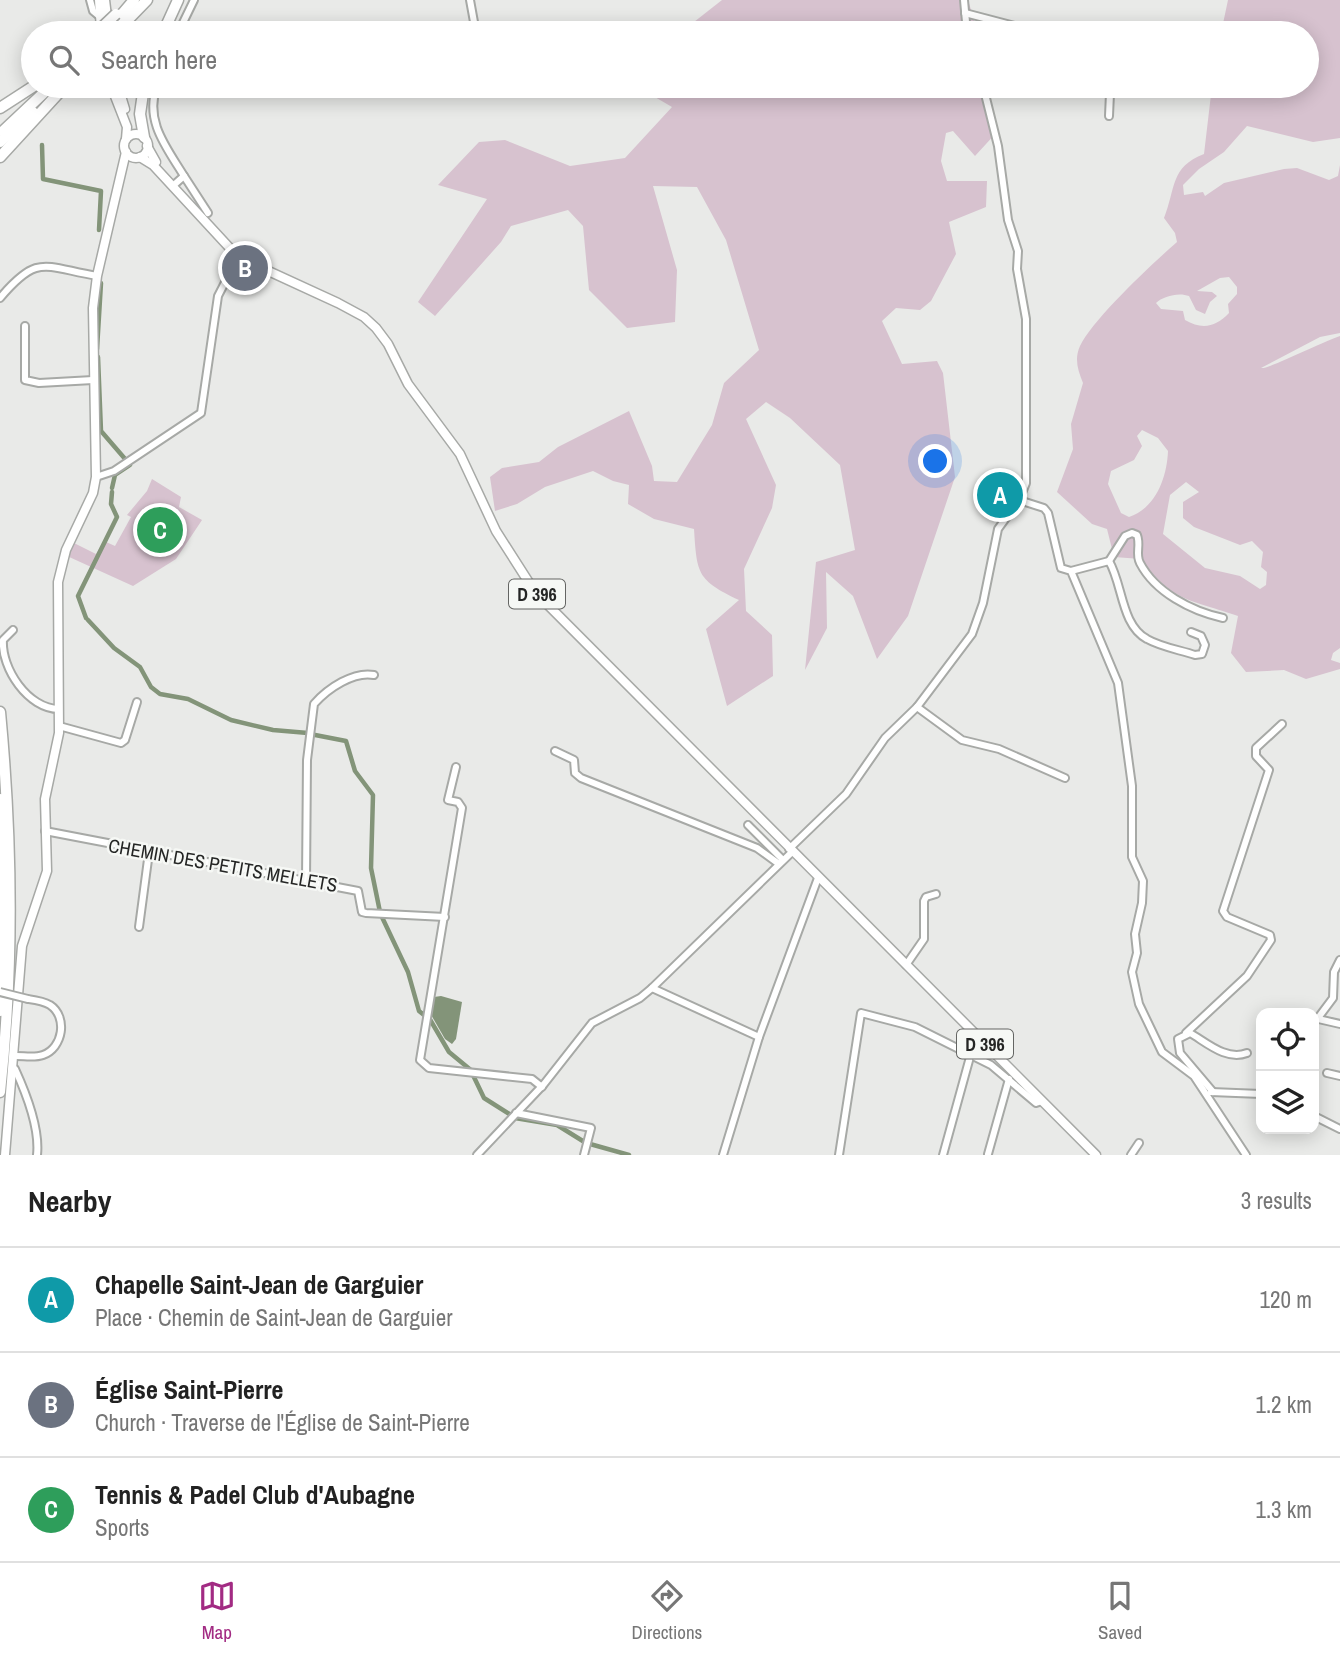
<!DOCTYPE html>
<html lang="en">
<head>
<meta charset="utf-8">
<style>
	:root { --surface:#fff; --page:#f2f2f2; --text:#222; --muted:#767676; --line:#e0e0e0; --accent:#a22b83 }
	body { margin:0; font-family:"Archivo Narrow",sans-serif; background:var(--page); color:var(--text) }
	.controls { position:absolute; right:21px; bottom:21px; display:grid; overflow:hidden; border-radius:14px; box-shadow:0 4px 18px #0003 }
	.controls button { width:63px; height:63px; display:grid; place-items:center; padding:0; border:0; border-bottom:2px solid var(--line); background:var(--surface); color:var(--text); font:35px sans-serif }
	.you { position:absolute; left:936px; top:462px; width:24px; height:24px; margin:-18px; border:5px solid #fff; border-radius:50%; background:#1a73e8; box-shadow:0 0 0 10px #1a73e833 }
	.badge { display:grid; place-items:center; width:46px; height:46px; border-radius:50%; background:var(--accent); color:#fff; font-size:23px; font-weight:700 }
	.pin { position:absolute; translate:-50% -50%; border:4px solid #fff; box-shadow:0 2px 7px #0006 }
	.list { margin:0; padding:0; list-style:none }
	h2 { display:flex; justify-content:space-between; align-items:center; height:91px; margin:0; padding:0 28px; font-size:30px }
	h2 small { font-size:23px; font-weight:400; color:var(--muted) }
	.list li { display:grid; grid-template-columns:46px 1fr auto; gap:21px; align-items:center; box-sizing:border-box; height:105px; padding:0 28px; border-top:2px solid var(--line) }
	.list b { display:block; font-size:26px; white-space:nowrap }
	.list p { margin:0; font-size:23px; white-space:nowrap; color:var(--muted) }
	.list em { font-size:23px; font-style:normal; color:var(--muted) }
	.icon { flex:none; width:38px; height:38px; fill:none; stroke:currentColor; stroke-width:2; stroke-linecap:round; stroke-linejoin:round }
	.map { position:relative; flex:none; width:1340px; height:1155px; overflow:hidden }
	.search { position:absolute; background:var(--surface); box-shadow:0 4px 18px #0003; left:21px; right:21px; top:21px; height:77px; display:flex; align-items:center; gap:18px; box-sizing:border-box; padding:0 24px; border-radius:38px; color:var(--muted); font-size:26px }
	.sheet { height:406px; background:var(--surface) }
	nav { display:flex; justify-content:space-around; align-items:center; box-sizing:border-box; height:98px; border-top:2px solid var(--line); background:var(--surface); font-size:19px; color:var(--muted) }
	nav a { display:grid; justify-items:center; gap:4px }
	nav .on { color:var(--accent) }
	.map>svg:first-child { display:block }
	.green { fill:#d7c2cf; fill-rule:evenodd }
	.water { fill:#839479 }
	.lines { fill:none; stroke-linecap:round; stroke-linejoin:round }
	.canal { stroke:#839479; stroke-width:4.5 }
	.minor-casing { stroke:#a7a9a6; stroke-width:10 }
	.major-casing { stroke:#a7a9a6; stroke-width:11 }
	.highway-casing { stroke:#a7a9a6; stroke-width:13 }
	.minor { stroke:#fff; stroke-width:6 }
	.major { stroke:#fff; stroke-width:8 }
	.highway { stroke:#fff; stroke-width:10 }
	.minor-bridge-casing { stroke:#a7a9a6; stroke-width:10; stroke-linecap:butt }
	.highway-bridge-casing { stroke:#a7a9a6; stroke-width:13; stroke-linecap:butt }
	.minor-bridge { stroke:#fff; stroke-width:6 }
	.highway-bridge { stroke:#fff; stroke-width:10 }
	.labels { text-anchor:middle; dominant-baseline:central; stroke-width:5; stroke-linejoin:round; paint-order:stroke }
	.shield { fill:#f6f8f5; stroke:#646563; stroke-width:2 }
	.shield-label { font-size:18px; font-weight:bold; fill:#252625 }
	.street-label { font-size:19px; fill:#252625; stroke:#f6f8f5 }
</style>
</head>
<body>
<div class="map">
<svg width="1340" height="1155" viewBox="0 0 1340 1155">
	<rect width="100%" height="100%" fill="#e9eae8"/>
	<g class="green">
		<path d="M722 0H968L978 33H680Z"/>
		<path d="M1228 0H1340V138L1313 142 1247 126 1224 152 1199 169 1183 185 1184 195 1203 192 1205 196 1224 183 1284 169 1297 168 1329 180 1338 176 1340 165V333L1320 337 1261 368C1267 370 1324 341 1340 336V648L1333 653 1331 660 1340 663V669L1306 679 1284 670 1246 672 1231 653 1238 616C1193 600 1173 603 1141 559L1114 557 1107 529 1092 524 1057 492 1073 449 1071 424 1083 383C1078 371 1074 359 1080 346 1093 319 1153 263 1177 242L1175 233 1164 218C1176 188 1170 167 1204 154L1212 86H1307V33H1221ZM1229 277 1237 287V294L1228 304 1229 313C1216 327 1202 330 1185 320L1183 311 1161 309 1156 303C1163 296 1179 292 1189 296L1196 310 1205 314 1210 302 1217 296 1212 292 1197 291 1220 278ZM1142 430 1158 438 1168 451C1167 477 1156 508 1129 517L1121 513 1108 484 1111 471 1134 460 1142 446 1137 436ZM1186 482 1199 492 1183 502V518L1194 527 1240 545 1252 541 1263 552 1261 567 1267 572 1266 585 1260 589 1240 576 1205 568 1163 534 1170 495Z"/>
		<path d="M636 86H987L997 132 975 156 953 131 946 133 941 161 947 181H987L986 207 949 222 956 254 931 301 920 310 896 308 882 321 902 364 937 361 943 373 955 477 908 616 877 659 853 596 826 572 827 628 805 670 816 562 855 550 840 465 790 418 766 402 746 419 776 485 772 508 744 569 746 611 772 635 773 676 727 706 706 629 739 600C697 580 697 574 694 529L654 519 628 504 629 485 613 481 593 471 545 487 517 504 495 511 490 477 502 468 539 462 558 447 629 411 652 466 654 481 677 482 712 425 724 383 759 350 726 240 697 187 653 186 677 270 675 322 627 328 589 290 583 226 568 210 511 226 501 242 435 316 418 302 487 199 438 185 479 142 505 140 570 166 625 158 672 107Z"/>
		<path d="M152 479 181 497 179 507 202 520 176 559 133 586 67 556 74 543 96 554 104 541 115 546 131 517 127 515 147 491Z"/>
	</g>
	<path class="water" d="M441 996 462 1002 456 1039 452 1044 445 1039 430 1013 434 997Z"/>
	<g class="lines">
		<g class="canal">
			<path d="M42 145 43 179 101 191 99 230"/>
			<path d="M97 349 101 283"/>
			<path d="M98 357 101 431 126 460"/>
			<path d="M112 488 115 475 130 465"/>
			<path d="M86 618 78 596 117 517 111 504 112 492"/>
			<path d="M88 620 114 648 140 667 151 687 160 694 188 699 231 720 273 730 308 733"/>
			<path d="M310 734 346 741 355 771 373 795 371 868 380 912"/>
			<path d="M381 915 408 972 419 1011 424 1015"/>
			<path d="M428 1016 449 1052 472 1071"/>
			<path d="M472 1073 484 1098 511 1115"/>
			<path d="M515 1118 557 1125 586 1143"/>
			<path d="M590 1144 629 1155"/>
		</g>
		<g class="minor-casing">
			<g id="minor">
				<path d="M90 0 93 11 99 16"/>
				<path d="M470 0 476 33"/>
				<path d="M964 0 967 33"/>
				<path d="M965 13 1041 33"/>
				<path d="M178 33 194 0"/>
				<path d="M157 86C144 121 167 148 184 176L175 184"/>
				<path d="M1107 86 1110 93 1109 116"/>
				<path d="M184 176 208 213"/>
				<path d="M0 298C38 253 44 267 97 276"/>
				<path d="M25 326V380L39 383 93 380"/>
				<path d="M96 477 114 471 201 413 218 296 238 257"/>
				<path d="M1019 500 1044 508 1048 513 1061 568 1071 571 1118 683 1132 786V857L1143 881 1142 903 1135 934 1137 953 1132 972 1139 1004 1162 1052 1194 1076 1246 1155"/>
				<path d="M1109 561 1125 536 1132 533 1137 535C1141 545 1135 554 1140 563 1155 592 1191 611 1223 618"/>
				<path d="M1071 571 1109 561C1123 585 1121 625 1147 639 1161 647 1180 650 1195 655L1202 654 1205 645 1201 636 1191 632"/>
				<path d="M13 630 3 640C1 668 28 709 59 709"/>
				<path d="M917 707 962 740 999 749 1065 778"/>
				<path d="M59 726 121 743 125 740 137 702"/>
				<path d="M555 751 574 760 575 773 581 778 757 848 779 864"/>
				<path d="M456 767 448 800 458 802 462 808 420 1060 429 1068 532 1079 542 1087"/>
				<path d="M748 825 783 860"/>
				<path d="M45 831 358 891 362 912 366 913 445 917"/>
				<path d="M789 849 846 794 885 738 917 707 972 634 983 603 998 529 1019 500 1026 483V319L1017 269 1018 251 1008 220 998 146 983 86"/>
				<path d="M306 881 307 760 314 704C328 688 354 671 374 675"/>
				<path d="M139 927 149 852"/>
				<path d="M906 965 924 939V901L926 897 936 894"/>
				<path d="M652 988 759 1037"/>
				<path d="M1314 1018 1340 1024"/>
				<path d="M1318 1018 1333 998 1334 972 1340 960"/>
				<path d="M1186 1033 1247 976 1271 940 1270 935 1227 917 1223 911 1269 770 1256 756V748L1282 724"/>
				<path d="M16 1056C25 1056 35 1058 43 1055 63 1048 68 1017 50 1005 43 1001 35 1000 28 999"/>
				<path d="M15 1069C26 1093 40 1128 37 1155"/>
				<path d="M1327 1073 1340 1076"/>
				<path d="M1211 1092 1261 1094"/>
				<path d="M1213 1092 1180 1053 1178 1039 1190 1033C1206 1042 1226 1061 1247 1053"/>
				<path d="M516 1113 591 1128 584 1155"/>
				<path d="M1314 1116 1340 1129"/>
				<path d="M988 1154 1009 1079"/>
				<path d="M477 1155 544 1084 592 1023 640 998 652 988 792 852"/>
				<path d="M723 1155 759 1037 818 878"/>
				<path d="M839 1155 861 1013 915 1027 991 1065 1036 1103 1042 1101"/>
				<path d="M943 1155 970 1057"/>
				<path d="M1131 1155 1139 1143"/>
			</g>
		</g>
		<g class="major-casing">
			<g id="major">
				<path d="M99 0 101 30"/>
				<path d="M105 0 109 33"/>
				<path d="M111 86 127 127 126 139"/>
				<path d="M118 86 125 109"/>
				<circle cx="136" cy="146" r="12"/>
				<path d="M147 146 156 162"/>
				<path d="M140 157 153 165 238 257 338 303 364 317 376 328 388 344 408 384 460 454 496 531 535 592 1096 1155"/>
				<path d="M5 1155 22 946 47 871 45 799 59 733 58 582 66 550 93 493 96 477 93 308 97 276 126 152"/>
			</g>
		</g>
		<g class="highway-casing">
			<g id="highway">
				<path d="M117 20 134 0"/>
				<path d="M115 33 147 0"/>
				<path d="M163 33 178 0"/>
				<path d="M144 86 140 114 144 137"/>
				<path d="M0 108 34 86"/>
				<path d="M3 131 51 86"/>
				<path d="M0 142 33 112"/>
				<path d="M0 157 65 86"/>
				<path d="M0 712C12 839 14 965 0 1092"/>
				<path d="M0 799 4 886 0 1011"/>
			</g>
		</g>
		<use href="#minor" class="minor"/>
		<use href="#major" class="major"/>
		<use href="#highway" class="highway"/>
		<g class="minor-bridge-casing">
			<path id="minor-bridge" d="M0 992 28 999"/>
		</g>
		<g class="highway-bridge-casing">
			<path id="highway-bridge" d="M96 33 116 14"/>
		</g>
		<use href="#minor-bridge" class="minor-bridge"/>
		<use href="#highway-bridge" class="highway-bridge"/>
	</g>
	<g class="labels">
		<g class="shield">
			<rect x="509" y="579.5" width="56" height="29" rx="5"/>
			<rect x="957" y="1029.5" width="56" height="29" rx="5"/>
		</g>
		<g class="shield-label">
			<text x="537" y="594">D 396</text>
			<text x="985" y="1044">D 396</text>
		</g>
		<g class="street-label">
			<text transform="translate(223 865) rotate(10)">CHEMIN DES PETITS MELLETS</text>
		</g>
	</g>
</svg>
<div class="controls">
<button><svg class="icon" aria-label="locate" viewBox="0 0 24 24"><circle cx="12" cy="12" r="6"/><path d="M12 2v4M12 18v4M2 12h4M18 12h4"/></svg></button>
<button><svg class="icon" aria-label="layers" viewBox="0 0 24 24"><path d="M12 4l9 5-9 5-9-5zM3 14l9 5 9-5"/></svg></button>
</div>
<div class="you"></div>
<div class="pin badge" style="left:1000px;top:495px;background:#0f9aa8">A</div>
<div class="pin badge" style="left:245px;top:268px;background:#6b7280">B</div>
<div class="pin badge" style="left:160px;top:530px;background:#2e9e5b">C</div>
<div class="search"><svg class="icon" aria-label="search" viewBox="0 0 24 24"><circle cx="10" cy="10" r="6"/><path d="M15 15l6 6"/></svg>Search here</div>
</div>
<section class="sheet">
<h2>Nearby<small>3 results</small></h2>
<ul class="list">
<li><span class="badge" style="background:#0f9aa8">A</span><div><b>Chapelle Saint-Jean de Garguier</b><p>Place · Chemin de Saint-Jean de Garguier</p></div><em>120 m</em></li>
<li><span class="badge" style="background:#6b7280">B</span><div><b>Église Saint-Pierre</b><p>Church · Traverse de l'Église de Saint-Pierre</p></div><em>1.2 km</em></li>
<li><span class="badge" style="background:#2e9e5b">C</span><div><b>Tennis &amp; Padel Club d'Aubagne</b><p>Sports</p></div><em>1.3 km</em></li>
</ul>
</section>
<nav>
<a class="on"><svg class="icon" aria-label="map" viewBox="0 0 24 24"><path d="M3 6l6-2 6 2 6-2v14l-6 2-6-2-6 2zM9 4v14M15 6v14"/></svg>Map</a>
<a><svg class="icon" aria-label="directions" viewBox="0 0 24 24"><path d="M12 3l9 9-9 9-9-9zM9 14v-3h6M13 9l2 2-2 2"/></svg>Directions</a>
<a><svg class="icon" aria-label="saved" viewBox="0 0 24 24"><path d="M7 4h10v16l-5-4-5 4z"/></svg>Saved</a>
</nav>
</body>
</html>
